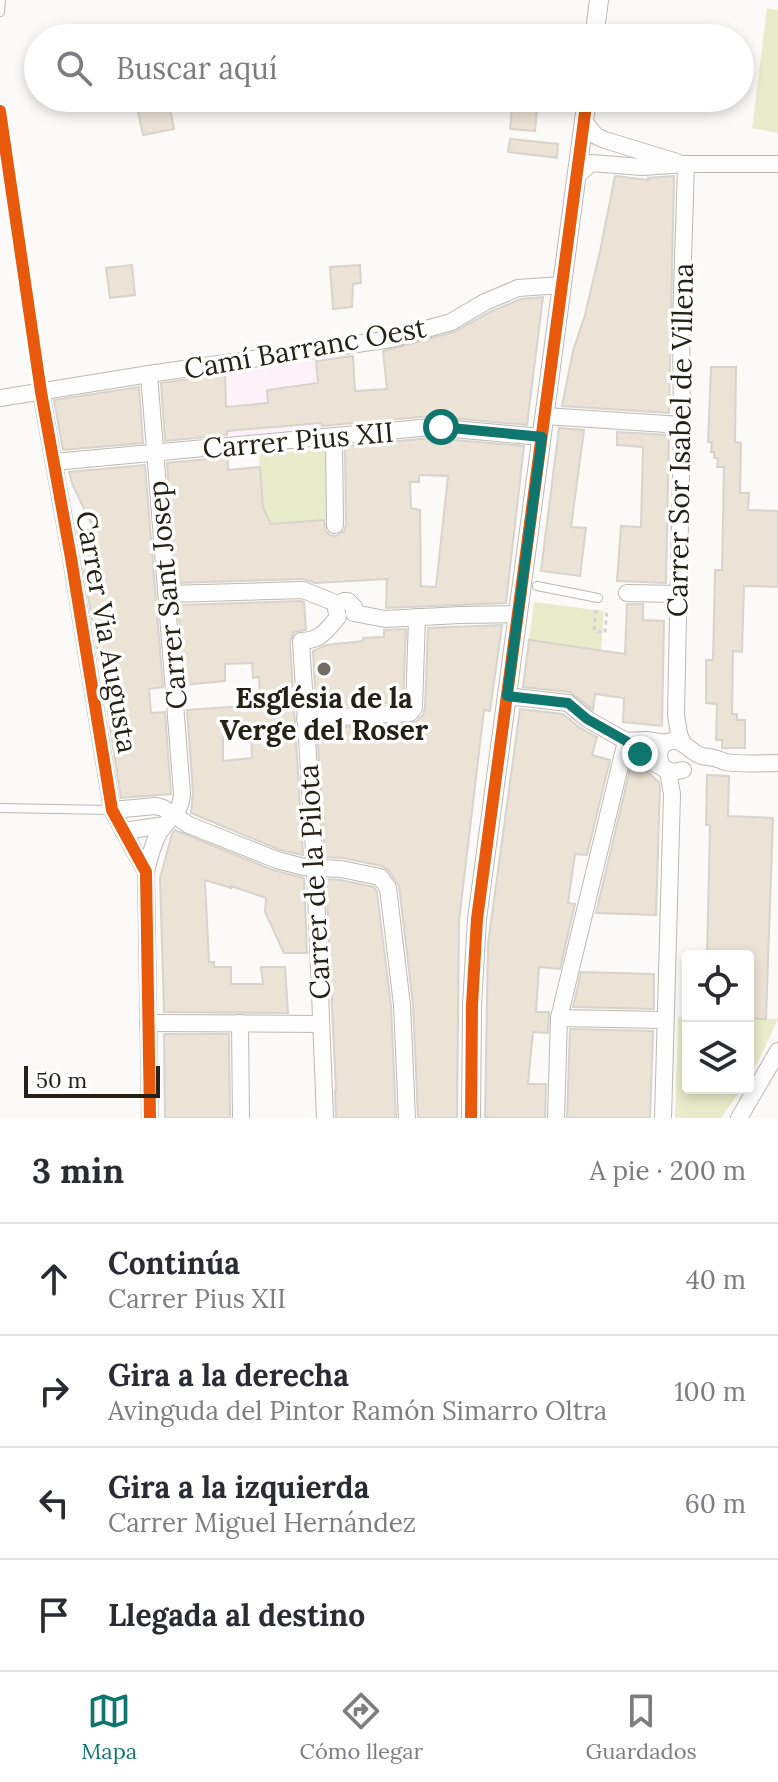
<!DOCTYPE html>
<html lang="es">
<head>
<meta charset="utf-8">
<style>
	:root { --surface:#fff; --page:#f7f7f7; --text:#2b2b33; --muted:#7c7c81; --line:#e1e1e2; --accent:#0f766e }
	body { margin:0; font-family:Lora,serif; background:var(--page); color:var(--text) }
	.controls { position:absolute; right:24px; bottom:24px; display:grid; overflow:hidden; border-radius:8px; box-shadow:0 4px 12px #0003 }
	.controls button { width:72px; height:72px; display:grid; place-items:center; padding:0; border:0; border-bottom:2px solid var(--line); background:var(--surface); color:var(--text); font:40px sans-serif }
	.scale { position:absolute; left:24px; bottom:20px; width:136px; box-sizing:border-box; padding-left:8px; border:4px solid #262116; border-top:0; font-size:22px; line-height:28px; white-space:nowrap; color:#262116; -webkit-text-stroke:6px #fff; paint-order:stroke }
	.stop { position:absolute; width:24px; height:24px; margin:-18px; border:6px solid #0f766e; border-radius:50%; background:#fff }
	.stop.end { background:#0f766e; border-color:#fff; box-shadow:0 2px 8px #0008 }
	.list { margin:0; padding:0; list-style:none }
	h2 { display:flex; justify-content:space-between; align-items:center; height:104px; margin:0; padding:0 32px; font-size:34px }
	h2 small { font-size:26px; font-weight:400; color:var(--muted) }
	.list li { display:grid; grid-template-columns:52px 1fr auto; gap:24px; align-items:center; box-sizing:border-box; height:112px; padding:0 32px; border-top:2px solid var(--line) }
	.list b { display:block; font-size:30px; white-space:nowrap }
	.list p { margin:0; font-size:26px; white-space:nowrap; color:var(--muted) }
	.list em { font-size:26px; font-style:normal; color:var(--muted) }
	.icon { flex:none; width:44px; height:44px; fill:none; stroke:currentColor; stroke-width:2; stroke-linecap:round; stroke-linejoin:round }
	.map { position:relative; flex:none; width:778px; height:1118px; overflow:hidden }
	.search { position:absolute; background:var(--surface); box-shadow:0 4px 12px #0003; left:24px; right:24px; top:24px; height:88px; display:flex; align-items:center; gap:20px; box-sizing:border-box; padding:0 28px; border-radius:44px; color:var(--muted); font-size:30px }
	.sheet { height:552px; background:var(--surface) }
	nav { display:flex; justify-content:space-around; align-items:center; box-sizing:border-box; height:112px; border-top:2px solid var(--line); background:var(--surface); font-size:22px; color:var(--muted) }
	nav a { display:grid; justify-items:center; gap:4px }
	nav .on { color:var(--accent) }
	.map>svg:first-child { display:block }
	.education { fill:#fef2fa }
	.green { fill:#e8ecca }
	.building { fill:#ebe3d5; stroke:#d7d3cd; stroke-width:2; fill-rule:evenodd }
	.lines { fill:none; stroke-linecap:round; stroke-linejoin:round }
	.service-casing { stroke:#bcb9b3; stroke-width:10 }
	.minor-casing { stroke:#bcb9b3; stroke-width:18 }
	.tertiary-casing { stroke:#bcb9b3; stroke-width:20 }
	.path { stroke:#d5d4d3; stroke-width:3; stroke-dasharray:4 4; stroke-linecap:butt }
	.service { stroke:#fffefe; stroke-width:8 }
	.minor { stroke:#fffefe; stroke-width:16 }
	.tertiary { stroke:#fffefe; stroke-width:18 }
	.cycleway-casing { stroke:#fff; stroke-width:17 }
	.cycleway { stroke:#e8590c; stroke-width:12 }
	.route { stroke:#0f766e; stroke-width:10 }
	.poi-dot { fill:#716d65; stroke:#fff; stroke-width:3 }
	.labels { text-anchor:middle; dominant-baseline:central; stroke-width:7; stroke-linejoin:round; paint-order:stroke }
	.street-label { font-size:28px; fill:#262116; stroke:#fff }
	.poi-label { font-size:28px; font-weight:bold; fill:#262116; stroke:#fff }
</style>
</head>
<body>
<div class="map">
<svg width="778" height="1118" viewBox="0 0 778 1118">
	<rect width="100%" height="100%" fill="#fcfaf8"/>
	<path class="education" d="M316 356 322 429 226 438 225 371Z"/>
	<g class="green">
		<path d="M767 8 778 10V133L752 128Z"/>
		<path d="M328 449 329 520 271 524 263 508 259 454Z"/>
		<path d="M534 602 604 611 601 650 529 640Z"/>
		<path d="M678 1017H688V1088H742L721 1118H675Z"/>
		<path d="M748 1018 778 1019 759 1060 748 1078Z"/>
	</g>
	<g class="building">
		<path d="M156 98H168L174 129 143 135 136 102Z"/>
		<path d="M513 98H538L535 131 510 129Z"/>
		<path d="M510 139 558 144 557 158 508 152Z"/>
		<path d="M615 176 648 180V178L674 176 669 413 562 406 573 351 585 315 600 251Z"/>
		<path d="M132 265 135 295 110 298 106 268Z"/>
		<path d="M360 265 361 283 353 284 352 307 333 309 330 267Z"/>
		<path d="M543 297 527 425 430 416 322 426 321 423 227 431V435L165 441 161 383 225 374 226 407 268 403 267 390 318 383 316 361 353 356 355 391 387 389 383 351 454 332 490 312 521 299Z"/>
		<path d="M711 367H736L735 442 741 443 740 493H749L748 510 778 511V587L744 586 742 652 733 651 732 714H737V720H745V748H722V740H716L717 704 706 703V660H713L715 570H722L724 467H717L718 458H714V452H711L712 442H708Z"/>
		<path d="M139 387 143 443 63 450 54 400Z"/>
		<path d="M559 428 584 430 571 527 586 528 580 576 541 571Z"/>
		<path d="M617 432 669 435 666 583 617 581 621 526 641 527 643 447 617 445Z"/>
		<path d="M431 438 524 446 506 603 386 608 387 579 315 583 303 579 176 583 167 463 228 457V470L260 467 263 508 271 524 324 520 326 531 330 535 336 536 344 531 346 525 345 446ZM419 475 448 476 436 587 421 586 420 510 411 508 410 482H419Z"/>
		<path d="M145 465 163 687 149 689 151 713 165 712 171 793V794L121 798 107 708 114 707 105 661H99L77 531 94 529 73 486 69 472Z"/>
		<path d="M301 601 304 602 306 630 294 632 290 642 303 855 280 850 191 813 193 792 187 710 260 705 259 677 253 678 252 663 225 664V681L185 685 178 605ZM251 731 252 758 223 761V732Z"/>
		<path d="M627 604H643V620L664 621 662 726 623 722 624 698 595 694 593 710 570 692 523 687 529 640 625 654Z"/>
		<path d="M502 625 490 711 484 710 459 921 457 1118H418L413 1004 399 886 389 871 382 866 343 858 325 857 317 729 416 722 423 715 425 708 428 628Z"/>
		<path d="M406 629 403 702 316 707 313 651 326 645 363 641V638L384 637V630Z"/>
		<path d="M520 709 563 714 580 728 597 737 592 755 610 760 587 855 575 854 568 903 575 904 560 969 539 967 536 1012H549L548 1033 533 1032 528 1084H546L545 1118H494L485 1117 488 944Z"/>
		<path d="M631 765 639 767 650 774 659 782 660 787 656 915 596 913Z"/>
		<path d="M707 775 729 776 728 816 773 818 766 1019 748 1018V956H707L710 825H706Z"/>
		<path d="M175 830 273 870 304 878 307 953H284L265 912 266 898 231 886V888L205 880 209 962H214V967H231V984H263L261 967H285L288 1013 164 1012 160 878 172 834Z"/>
		<path d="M326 879 340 880 374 887 377 892 391 1006 396 1118H336L335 1090H336Z"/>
		<path d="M581 972 654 974V1009L573 1007Z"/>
		<path d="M570 1029 653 1031 650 1118H567Z"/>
		<path d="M164 1034H229L230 1118H165Z"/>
	</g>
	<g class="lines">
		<g class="service-casing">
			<g id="service">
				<path d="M0 12 1 0"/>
				<path d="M0 111 41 391"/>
				<path d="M537 586 598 598"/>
				<path d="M0 808 111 810"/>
			</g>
		</g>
		<g class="minor-casing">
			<g id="minor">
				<path d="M584 121 596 136 605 140 677 162"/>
				<path d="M578 175 591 163 642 167 686 164H778"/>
				<path d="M149 374 182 793C181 815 169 816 159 833 152 845 149 859 146 872L150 1118"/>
				<path d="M41 392 71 558 112 810 146 872"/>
				<path d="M0 398 149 374 391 339 451 322 485 302 518 288 562 285"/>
				<path d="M545 416 682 425"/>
				<path d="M334 438 335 525"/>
				<path d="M54 462 431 427 542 437"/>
				<path d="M627 593 677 594"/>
				<path d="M167 594 303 590 338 604 344 601H348L354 607V613"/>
				<path d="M354 613 385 619 460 615 518 614"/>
				<path d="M507 696 568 703 587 719 626 741 649 761 672 772 683 770"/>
				<path d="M305 719 410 713 414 708 417 617"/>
				<path d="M626 741 646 740 666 743"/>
				<path d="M683 744 679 734 676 715 682 425 681 325 686 164"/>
				<path d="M664 769C656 759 657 741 674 741 685 741 691 753 702 756 706 757 710 757 714 758 719 759 722 761 726 762 743 765 761 763 778 763"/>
				<path d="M112 810 156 806 163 808 189 825 277 860 304 867 341 869 380 877 388 888 402 1005 407 1118"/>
				<path d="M123 831 165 825"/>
				<path d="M559 1018 664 1020"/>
				<path d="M148 1023 321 1024"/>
				<path d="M240 1023 241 1118"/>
				<path d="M325 1118 315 868 301 641C320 641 327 630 338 617L336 609 338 604"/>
				<path d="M556 1118 559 1018 626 741"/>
				<path d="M663 1118 672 794 668 771"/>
				<path d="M739 1118 778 1051"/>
			</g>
		</g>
		<g class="tertiary-casing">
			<g id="tertiary">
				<path d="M594 38 599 0"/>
				<path d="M471 1118 472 1005 477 919 587 98"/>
			</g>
		</g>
		<path class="path" d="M596 610 594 630 605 633 607 608"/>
		<use href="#service" class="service"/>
		<use href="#minor" class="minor"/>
		<use href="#tertiary" class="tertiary"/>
		<g class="cycleway-casing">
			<g id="cycleway">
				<path d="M0 111 41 392 71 558 112 810 146 872 150 1118"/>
				<path d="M471 1118 472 1005 477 919 587 98"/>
			</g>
		</g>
		<use href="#cycleway" class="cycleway"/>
	</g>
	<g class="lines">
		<path class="route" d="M441 427 542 437 507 696 568 703 587 719 626 741 640 754"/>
	</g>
	<circle class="poi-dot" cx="324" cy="669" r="8"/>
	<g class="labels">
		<g class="street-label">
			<text transform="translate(305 348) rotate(-10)">Camí Barranc Oest</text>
			<text transform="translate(298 440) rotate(-5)">Carrer Pius XII</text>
			<text transform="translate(680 440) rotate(-89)">Carrer Sor Isabel de Villena</text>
			<text transform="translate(167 595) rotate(-95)">Carrer Sant Josep</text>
			<text transform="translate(107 632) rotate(80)">Carrer Via Augusta</text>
			<text transform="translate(314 882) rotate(-93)">Carrer de la Pilota</text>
		</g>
		<g class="poi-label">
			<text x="324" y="698">Església de la<tspan x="324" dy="32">Verge del Roser</tspan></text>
		</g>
	</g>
</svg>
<div class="controls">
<button><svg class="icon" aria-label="locate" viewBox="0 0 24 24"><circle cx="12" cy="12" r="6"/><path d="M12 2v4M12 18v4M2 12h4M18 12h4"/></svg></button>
<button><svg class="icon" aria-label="layers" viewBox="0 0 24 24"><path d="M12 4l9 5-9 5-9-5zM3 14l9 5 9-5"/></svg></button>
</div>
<div class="scale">50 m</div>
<div class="stop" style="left:441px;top:427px"></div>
<div class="stop end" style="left:640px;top:754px"></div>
<div class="search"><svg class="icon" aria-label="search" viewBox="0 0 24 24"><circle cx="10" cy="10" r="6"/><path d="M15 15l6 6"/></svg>Buscar aquí</div>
</div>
<section class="sheet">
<h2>3 min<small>A pie · 200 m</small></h2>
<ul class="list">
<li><svg class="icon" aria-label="ahead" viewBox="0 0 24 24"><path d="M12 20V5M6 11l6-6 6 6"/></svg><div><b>Continúa</b><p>Carrer Pius XII</p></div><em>40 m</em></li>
<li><svg class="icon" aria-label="right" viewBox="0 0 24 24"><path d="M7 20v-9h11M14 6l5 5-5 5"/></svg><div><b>Gira a la derecha</b><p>Avinguda del Pintor Ramón Simarro Oltra</p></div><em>100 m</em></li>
<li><svg class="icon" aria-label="left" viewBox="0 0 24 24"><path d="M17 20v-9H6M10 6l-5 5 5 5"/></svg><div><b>Gira a la izquierda</b><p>Carrer Miguel Hernández</p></div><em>60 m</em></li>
<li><svg class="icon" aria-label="arrive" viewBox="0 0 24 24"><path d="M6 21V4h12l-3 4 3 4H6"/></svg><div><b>Llegada al destino</b></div></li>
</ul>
</section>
<nav>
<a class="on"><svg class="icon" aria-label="map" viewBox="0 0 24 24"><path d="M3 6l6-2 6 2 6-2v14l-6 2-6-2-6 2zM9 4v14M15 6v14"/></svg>Mapa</a>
<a><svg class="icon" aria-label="directions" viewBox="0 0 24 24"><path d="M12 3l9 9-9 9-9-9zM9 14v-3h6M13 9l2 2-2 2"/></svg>Cómo llegar</a>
<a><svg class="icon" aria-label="saved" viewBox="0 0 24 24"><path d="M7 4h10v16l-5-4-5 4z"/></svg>Guardados</a>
</nav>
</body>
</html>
